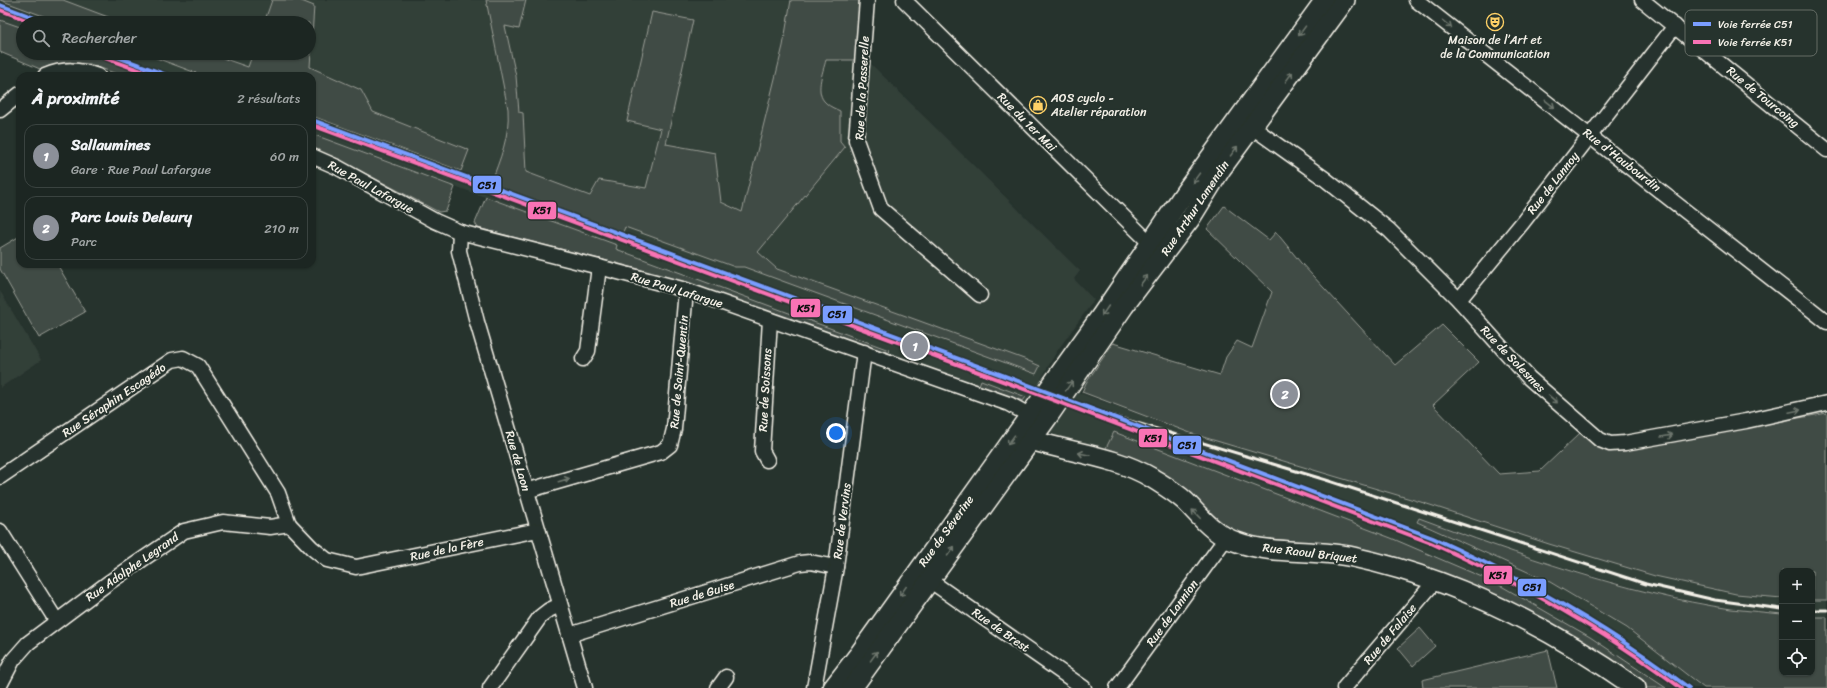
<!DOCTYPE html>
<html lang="fr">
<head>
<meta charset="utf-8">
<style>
	:root { --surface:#1c2622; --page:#29322f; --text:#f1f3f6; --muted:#a0a5a5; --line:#3a4340; --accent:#8c9099 }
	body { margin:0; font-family:Sriracha,sans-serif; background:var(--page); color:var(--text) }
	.controls { position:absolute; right:12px; bottom:12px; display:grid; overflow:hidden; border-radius:8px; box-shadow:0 1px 3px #0004 }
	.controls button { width:36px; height:36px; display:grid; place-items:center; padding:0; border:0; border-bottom:1px solid var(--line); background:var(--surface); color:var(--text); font:20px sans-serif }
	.you { position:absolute; left:836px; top:433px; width:14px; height:14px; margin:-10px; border:3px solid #fff; border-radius:50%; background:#1a73e8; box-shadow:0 0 0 6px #1a73e833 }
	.badge { display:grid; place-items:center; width:26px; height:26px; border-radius:50%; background:var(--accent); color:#fff; font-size:13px; font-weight:700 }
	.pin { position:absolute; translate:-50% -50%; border:2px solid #fff; box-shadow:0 1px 4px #0006 }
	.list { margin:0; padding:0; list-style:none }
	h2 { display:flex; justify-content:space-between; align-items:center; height:52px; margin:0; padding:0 16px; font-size:17px }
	h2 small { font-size:13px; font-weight:400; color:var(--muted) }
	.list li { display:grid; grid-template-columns:26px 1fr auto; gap:12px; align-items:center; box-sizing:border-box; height:64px; margin:0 8px 8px; padding:0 8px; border:1px solid var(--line); border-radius:12px }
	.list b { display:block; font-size:15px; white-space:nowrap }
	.list p { margin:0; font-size:13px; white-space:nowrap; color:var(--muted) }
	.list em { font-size:13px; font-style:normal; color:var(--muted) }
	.icon { flex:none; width:22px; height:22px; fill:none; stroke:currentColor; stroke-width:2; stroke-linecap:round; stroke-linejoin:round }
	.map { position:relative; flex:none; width:1827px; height:688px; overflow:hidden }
	.search { position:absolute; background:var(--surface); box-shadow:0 1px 3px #0004; left:16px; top:16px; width:300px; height:44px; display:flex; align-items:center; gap:10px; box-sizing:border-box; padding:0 14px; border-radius:22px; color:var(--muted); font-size:15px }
	.panel { position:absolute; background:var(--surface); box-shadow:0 1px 3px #0004; left:16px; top:72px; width:300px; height:196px; border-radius:12px }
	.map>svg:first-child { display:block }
	.built { fill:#333f39 }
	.green { fill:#414b45; stroke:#9a9e96 }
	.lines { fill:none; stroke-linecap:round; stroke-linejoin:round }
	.street-casing { stroke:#f4f1e8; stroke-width:17 }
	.secondary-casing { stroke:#f4f1e8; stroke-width:22 }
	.street { stroke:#26332d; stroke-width:14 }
	.secondary { stroke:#26332d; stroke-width:19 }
	.rail { stroke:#f4f1e8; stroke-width:3 }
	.rail-1-casing { stroke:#26332d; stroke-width:7 }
	.rail-2-casing { stroke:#26332d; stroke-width:7 }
	.rail-1 { stroke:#7a9dff; stroke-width:4 }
	.rail-2 { stroke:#f973b5; stroke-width:4 }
	.oneway { stroke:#6e766e }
	.labels { text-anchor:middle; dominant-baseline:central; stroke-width:4; stroke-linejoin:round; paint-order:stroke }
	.poi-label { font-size:12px; fill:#f4f1e8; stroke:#26332d }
	.street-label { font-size:12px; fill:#f4f1e8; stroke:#26332d }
	.key { fill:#26332d; stroke:#646c65; stroke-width:1 }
	.key-label { font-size:11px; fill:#f4f1e8 }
	.line-badge { stroke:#26332d; stroke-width:1.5 }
	.pale-badge-label { font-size:11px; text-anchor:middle; font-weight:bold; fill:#111 }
</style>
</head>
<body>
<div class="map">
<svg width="1827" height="688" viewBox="0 0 1827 688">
	<rect width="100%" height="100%" fill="#26332d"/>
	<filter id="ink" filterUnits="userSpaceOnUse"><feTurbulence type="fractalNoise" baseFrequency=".025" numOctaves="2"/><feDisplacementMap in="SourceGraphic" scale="8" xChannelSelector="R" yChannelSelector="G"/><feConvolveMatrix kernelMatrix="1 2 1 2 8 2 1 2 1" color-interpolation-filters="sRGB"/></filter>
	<g filter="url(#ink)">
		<g class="built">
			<path d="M0 0H872L869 62 1080 271 1074 279 1094 300 1057 351 1041 379 1193 434 1424 503 1549 544 1655 576 1736 594 1782 598V614L1730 609 1647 592 1523 556 1419 518 1417 523 1550 582 1627 628 1704 688H1647L1587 646 1443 574 1389 555 1338 545 1259 538 1234 531 1211 514 1048 431 1059 415 912 362 639 269 616 249 617 245 312 134V76H154L91 53H309V23H23V28L0 20Z"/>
			<path d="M0 291 41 360 0 388Z"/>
			<rect x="1812" y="600" width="15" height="17"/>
		</g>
		<g class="green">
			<path d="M0 0H63L124 23H62Z"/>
			<path d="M272 0H299L314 6 310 67 361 90 373 112 469 150 461 171 312 116V76H204L143 53H208L248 67 253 53H309V23H264Z"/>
			<path d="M486 0H526L519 29 505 26 516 76 519 112 523 113 526 172 590 196 599 180 646 188 661 129 627 121 652 12 693 20 666 144 715 153 721 202 742 212 783 46 791 0H860L856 60H826C823 72 814 93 826 103 830 107 836 109 840 111V141L845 147 758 252 777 269 1024 359 1040 366 1036 374 744 267H735L625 227 623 232 491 183C500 159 510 136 508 109Z"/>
			<path d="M0 20 23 28V53H91L154 76H122L90 64 66 62 40 69 0 52Z"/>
			<path d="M312 134 455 187 446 211 439 212 433 209 338 159 312 148Z"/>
			<path d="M486 197 617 245 616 249 889 350 888 353 639 269 478 228 475 223Z"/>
			<path d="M1224 206 1269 240 1276 232 1301 263 1395 365 1442 325 1479 362 1433 405 1499 474 1540 471 1580 433 1598 445 1619 450 1827 413V600H1812V571H1782V598L1736 594 1655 576 1549 544 1424 503 1193 434 1082 392 1086 383 1113 343 1220 375 1226 357 1237 341 1252 348 1272 292 1207 229Z"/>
			<path d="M20 236V264H57L85 312 39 338 0 269V248Z"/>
			<path d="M981 380 1026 397 1023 401 979 385Z"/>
			<path d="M1114 432 1391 538 1496 583 1590 637 1666 688H1647L1587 646 1443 574 1389 555 1338 545 1259 538 1234 531 1211 514 1104 452Z"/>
			<path d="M1419 518C1519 555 1625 593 1731 609 1748 611 1765 612 1782 614V673H1812V617H1827V688H1704L1627 628 1550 582 1417 522Z"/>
			<path d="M1420 628 1435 646 1413 666 1398 648Z"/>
			<path d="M1548 650 1557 688H1423L1422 680Z"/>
		</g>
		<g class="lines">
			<g class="street-casing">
				<g id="street">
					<path d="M867 0 856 140 881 209 980 295"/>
					<path d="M904 0 1151 244 1156 251"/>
					<path d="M1416 0 1827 322"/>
					<path d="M1642 0 1827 150"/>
					<path d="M45 76C64 68 79 69 98 76"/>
					<path d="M0 110 20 94"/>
					<path d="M1252 127 1325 179 1389 230 1459 300 1529 378 1600 440 1610 444 1625 443 1746 421 1827 403"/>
					<path d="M312 156 337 167 435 221 460 232 599 267 686 290 1009 404 1029 415 1035 423"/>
					<path d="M460 232 459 251 477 322 585 688"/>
					<path d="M1459 300 1523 222 1675 26"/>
					<path d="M583 359 588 351 599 267"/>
					<path d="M767 460 762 451 770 320"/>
					<path d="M0 477 172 360 183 358 198 366 278 493 289 524"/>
					<path d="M526 491 661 452 670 445 674 429 686 290"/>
					<path d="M0 531 56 620"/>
					<path d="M922 575 1084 688"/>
					<path d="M569 635 800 563 810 562 836 567"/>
					<path d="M0 685 13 660 28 643 108 583 184 531 223 522 270 527 289 524 312 548 327 560 356 567 538 530"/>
					<path d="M490 688 540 617 549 610 560 605"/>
					<path d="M718 688 726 677"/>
					<path d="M814 688 836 567 864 352"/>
					<path d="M1117 688 1226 538"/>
					<path d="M1344 688 1436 580"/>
				</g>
			</g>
			<g class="secondary-casing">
				<g id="secondary">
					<path d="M1031 440C1072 453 1115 456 1152 478 1163 485 1175 492 1185 501 1201 517 1214 535 1237 542 1271 555 1316 549 1353 557 1456 579 1550 627 1636 688"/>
					<path d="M833 688 860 653 1101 316 1186 191 1325 0"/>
					<path d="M852 688 1047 418 1124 306 1190 219 1221 169 1345 0"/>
				</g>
			</g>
			<use href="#street" class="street"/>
			<use href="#secondary" class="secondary"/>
			<g class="rail">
				<path d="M1085 406 1127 420 1326 480 1646 584 1715 600 1782 609"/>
				<path d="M1812 610H1827"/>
			</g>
			<g class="rail-1-casing">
				<g id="rail-1">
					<path d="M0 5 48 23"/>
					<path d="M107 53 169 76"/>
					<path d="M312 120 1002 375 1433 538C1524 579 1609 628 1689 688"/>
				</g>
			</g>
			<g class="rail-2-casing">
				<g id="rail-2">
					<path d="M0 10 34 23"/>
					<path d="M105 58 155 76"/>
					<path d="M312 125 1000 380 1431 543C1520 583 1603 630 1681 688"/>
				</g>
			</g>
			<use href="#rail-1" class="rail-1"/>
			<use href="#rail-2" class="rail-2"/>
		</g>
		<defs><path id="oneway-shaft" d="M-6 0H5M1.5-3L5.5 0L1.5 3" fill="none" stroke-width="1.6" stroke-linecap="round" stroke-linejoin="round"/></defs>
		<g class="oneway">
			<use href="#oneway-shaft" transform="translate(1447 24) rotate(38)"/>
			<use href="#oneway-shaft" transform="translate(1302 31) rotate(126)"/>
			<use href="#oneway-shaft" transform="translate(1289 77) rotate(-54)"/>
			<use href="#oneway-shaft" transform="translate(1550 104) rotate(38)"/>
			<use href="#oneway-shaft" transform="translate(1234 151) rotate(-54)"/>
			<use href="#oneway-shaft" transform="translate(1196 178) rotate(126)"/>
			<use href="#oneway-shaft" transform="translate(1144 280) rotate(-53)"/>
			<use href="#oneway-shaft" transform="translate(1105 311) rotate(124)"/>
			<use href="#oneway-shaft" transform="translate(1069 386) rotate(-55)"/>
			<use href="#oneway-shaft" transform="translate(1553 399) rotate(41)"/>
			<use href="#oneway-shaft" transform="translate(1795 411) rotate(-12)"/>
			<use href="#oneway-shaft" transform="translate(1667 436) rotate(-10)"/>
			<use href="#oneway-shaft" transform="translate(1011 440) rotate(126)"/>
			<use href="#oneway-shaft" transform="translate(1084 454) rotate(-168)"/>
			<use href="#oneway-shaft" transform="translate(564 480) rotate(-16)"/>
			<use href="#oneway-shaft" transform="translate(1196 514) rotate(-134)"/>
			<use href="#oneway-shaft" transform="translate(951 551) rotate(-54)"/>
			<use href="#oneway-shaft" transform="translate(903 591) rotate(125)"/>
			<use href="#oneway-shaft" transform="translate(874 656) rotate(-54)"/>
		</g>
	</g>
	<defs>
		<g id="theatre-ring" transform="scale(0.9)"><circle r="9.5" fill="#26332d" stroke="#ffd166" stroke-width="1.5"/><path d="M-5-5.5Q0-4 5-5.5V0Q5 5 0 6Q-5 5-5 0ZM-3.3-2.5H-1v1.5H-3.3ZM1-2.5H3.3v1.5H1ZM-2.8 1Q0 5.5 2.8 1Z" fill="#ffd166"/></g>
		<g id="shop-ring" transform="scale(0.9)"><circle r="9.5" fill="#26332d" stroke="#ffd166" stroke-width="1.5"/><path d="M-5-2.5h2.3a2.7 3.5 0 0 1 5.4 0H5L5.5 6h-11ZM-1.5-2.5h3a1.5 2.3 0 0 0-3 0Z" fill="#ffd166"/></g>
	</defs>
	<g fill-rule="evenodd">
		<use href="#theatre-ring" x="1495" y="22"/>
		<use href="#shop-ring" x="1038" y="105"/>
	</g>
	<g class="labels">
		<g class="poi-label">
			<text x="1495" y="40">Maison de l’Art et<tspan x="1495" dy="14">de la Communication</tspan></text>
			<text x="1051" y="98" text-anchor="start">AOS cyclo -<tspan x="1051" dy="14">Atelier réparation</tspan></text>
		</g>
		<g class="street-label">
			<text transform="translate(862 88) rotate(-87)">Rue de la Passerelle</text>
			<text transform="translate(1763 97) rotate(39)">Rue de Tourcoing</text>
			<text transform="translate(1027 122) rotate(45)">Rue du 1er Mai</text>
			<text transform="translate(1622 160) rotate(38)">Rue d'Haubourdin</text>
			<text transform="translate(1553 183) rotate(-52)">Rue de Lannoy</text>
			<text transform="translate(371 187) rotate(29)">Rue Paul Lafargue</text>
			<text transform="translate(1195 208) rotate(-56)">Rue Arthur Lamendin</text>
			<text transform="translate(677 290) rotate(17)">Rue Paul Lafargue</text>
			<text transform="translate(1513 359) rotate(46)">Rue de Solesmes</text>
			<text transform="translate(679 372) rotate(-85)">Rue de Saint-Quentin</text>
			<text transform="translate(765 390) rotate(-87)">Rue de Soissons</text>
			<text transform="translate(114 400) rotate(-34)">Rue Séraphin Escagédo</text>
			<text transform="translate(518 461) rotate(74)">Rue de Laon</text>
			<text transform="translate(842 521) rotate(-83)">Rue de Vervins</text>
			<text transform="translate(946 531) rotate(-54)">Rue de Séverine</text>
			<text transform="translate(447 549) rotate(-12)">Rue de la Fère</text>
			<text transform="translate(1310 553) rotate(7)">Rue Raoul Briquet</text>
			<text transform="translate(132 567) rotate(-35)">Rue Adolphe Legrand</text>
			<text transform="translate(702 594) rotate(-17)">Rue de Guise</text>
			<text transform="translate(1172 613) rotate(-54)">Rue de Lannion</text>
			<text transform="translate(1001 630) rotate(35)">Rue de Brest</text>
			<text transform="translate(1390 634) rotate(-50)">Rue de Falaise</text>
		</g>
	</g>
	<rect x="1685" y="10" width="132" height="46" rx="6" class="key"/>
	<rect x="1693" y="22" width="18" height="4" fill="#7a9dff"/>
	<rect x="1693" y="40" width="18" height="4" fill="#f973b5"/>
	<g class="key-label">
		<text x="1718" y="28">Voie ferrée C51</text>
		<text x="1718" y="46">Voie ferrée K51</text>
	</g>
	<g class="line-badge">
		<rect x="472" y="175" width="30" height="19" rx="4" fill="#7a9dff"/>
		<rect x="527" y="201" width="30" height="19" rx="4" fill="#f973b5"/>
		<rect x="790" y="298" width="31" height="20" rx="4" fill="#f973b5"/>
		<rect x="822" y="305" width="31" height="19" rx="4" fill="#7a9dff"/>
		<rect x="1138" y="428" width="30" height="20" rx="4" fill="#f973b5"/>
		<rect x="1172" y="435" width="30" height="20" rx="4" fill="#7a9dff"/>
		<rect x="1483" y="565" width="30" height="20" rx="4" fill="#f973b5"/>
		<rect x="1517" y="578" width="30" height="19" rx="4" fill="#7a9dff"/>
	</g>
	<g class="pale-badge-label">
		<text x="487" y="189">C51</text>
		<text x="542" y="214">K51</text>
		<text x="806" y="312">K51</text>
		<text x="837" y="318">C51</text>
		<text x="1153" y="442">K51</text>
		<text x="1187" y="449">C51</text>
		<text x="1498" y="579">K51</text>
		<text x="1532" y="591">C51</text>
	</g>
</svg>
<div class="controls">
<button>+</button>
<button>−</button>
<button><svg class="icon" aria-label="locate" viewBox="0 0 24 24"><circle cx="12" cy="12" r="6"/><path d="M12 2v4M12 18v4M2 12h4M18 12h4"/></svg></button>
</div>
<div class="you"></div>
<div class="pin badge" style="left:915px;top:346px">1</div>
<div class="pin badge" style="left:1285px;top:394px">2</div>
<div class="search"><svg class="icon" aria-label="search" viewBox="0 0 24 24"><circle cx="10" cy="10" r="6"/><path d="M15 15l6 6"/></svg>Rechercher</div>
<section class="panel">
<h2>À proximité<small>2 résultats</small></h2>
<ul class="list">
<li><span class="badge">1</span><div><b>Sallaumines</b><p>Gare · Rue Paul Lafargue</p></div><em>60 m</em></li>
<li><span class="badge">2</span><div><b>Parc Louis Deleury</b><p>Parc</p></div><em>210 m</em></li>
</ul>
</section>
</div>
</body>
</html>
